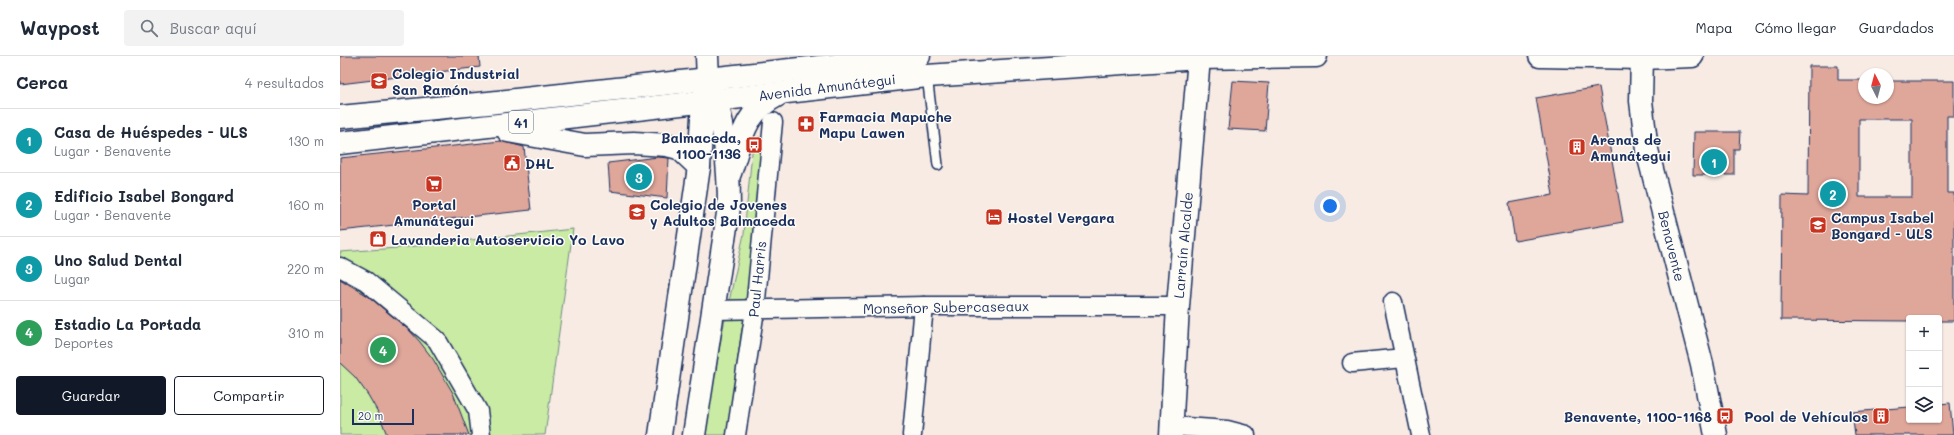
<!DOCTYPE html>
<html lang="es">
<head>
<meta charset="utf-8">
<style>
	:root { --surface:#fff; --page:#f2f2f3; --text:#1f2937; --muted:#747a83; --line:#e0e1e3; --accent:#111827 }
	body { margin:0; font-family:Mali,sans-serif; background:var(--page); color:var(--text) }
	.controls { position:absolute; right:12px; bottom:12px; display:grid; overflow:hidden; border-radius:4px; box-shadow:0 1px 3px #0004 }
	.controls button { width:36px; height:36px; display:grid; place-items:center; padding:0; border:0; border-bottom:1px solid var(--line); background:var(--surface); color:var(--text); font:20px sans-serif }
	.compass { position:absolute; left:1518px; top:12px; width:36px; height:36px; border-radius:50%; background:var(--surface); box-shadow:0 1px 3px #0004; rotate:354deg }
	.scale { position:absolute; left:12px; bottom:10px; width:62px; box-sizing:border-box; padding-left:4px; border:2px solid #1b2f5e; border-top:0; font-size:11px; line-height:14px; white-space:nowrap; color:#1b2f5e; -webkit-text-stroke:3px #fdfcf7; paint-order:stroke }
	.you { position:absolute; left:990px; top:150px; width:14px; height:14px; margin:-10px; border:3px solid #fff; border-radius:50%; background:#1a73e8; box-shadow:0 0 0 6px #1a73e833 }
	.badge { display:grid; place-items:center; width:26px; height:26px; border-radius:50%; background:var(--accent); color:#fff; font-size:13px; font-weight:700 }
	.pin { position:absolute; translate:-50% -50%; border:2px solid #fff; box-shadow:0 1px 4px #0006 }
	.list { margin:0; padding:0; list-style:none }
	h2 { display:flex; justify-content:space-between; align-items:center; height:52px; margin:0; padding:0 16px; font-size:17px }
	h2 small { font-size:13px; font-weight:400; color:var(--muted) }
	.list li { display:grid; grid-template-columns:26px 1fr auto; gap:12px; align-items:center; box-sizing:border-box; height:64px; padding:0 16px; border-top:1px solid var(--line) }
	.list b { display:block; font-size:15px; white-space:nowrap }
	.list p { margin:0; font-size:13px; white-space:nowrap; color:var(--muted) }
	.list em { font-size:13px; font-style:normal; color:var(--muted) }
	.actions { display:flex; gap:8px; padding:12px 16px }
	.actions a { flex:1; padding:9px 0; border:1px solid var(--accent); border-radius:4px; text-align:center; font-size:14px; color:var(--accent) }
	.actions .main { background:var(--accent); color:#fff }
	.icon { flex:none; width:22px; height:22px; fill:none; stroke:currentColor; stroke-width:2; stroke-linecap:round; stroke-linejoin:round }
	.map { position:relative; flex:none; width:1614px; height:379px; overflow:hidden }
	header { display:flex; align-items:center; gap:24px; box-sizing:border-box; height:56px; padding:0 20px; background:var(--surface); border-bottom:1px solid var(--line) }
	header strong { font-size:19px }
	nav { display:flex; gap:22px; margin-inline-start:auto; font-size:14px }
	.search { width:280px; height:36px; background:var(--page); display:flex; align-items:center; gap:10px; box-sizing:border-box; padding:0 14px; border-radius:4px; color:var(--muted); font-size:15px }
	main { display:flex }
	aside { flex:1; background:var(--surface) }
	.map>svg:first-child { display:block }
	.green { fill:#c9eba4; stroke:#728d81 }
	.building { fill:#dfa69a; stroke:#1b2f5e; fill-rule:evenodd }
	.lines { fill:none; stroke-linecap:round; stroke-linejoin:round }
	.lane-casing { stroke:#1b2f5e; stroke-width:12 }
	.street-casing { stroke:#1b2f5e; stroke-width:21 }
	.secondary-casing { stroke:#1b2f5e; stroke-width:25 }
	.primary-casing { stroke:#1b2f5e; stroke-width:25 }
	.lane { stroke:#fdfcf7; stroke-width:9 }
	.street { stroke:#fdfcf7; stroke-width:18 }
	.secondary { stroke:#fdfcf7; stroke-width:22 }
	.primary { stroke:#fdfcf7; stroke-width:22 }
	.labels { text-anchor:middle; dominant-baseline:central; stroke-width:3; stroke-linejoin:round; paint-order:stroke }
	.shield { fill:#fdfcf7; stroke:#5f6c8c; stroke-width:1 }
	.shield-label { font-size:13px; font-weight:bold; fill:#1b2f5e }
	.poi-label { font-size:14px; font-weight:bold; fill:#1b2f5e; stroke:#fdfcf7; text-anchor:start }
	.street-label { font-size:14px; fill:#1b2f5e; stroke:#fdfcf7 }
</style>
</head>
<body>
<header>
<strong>Waypost</strong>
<div class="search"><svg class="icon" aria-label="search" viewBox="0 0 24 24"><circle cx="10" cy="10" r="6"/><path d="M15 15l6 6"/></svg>Buscar aquí</div>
<nav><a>Mapa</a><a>Cómo llegar</a><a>Guardados</a></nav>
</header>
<main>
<aside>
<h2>Cerca<small>4 resultados</small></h2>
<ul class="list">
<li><span class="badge" style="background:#0f9aa8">1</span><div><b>Casa de Huéspedes - ULS</b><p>Lugar · Benavente</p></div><em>130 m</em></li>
<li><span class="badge" style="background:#0f9aa8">2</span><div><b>Edificio Isabel Bongard</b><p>Lugar · Benavente</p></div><em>160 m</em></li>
<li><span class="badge" style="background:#0f9aa8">3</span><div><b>Uno Salud Dental</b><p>Lugar</p></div><em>220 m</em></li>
<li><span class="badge" style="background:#2e9e5b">4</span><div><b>Estadio La Portada</b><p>Deportes</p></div><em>310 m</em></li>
</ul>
<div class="actions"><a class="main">Guardar</a><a>Compartir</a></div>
</aside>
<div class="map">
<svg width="1614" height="379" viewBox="0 0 1614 379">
	<rect width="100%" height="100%" fill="#f7ebe4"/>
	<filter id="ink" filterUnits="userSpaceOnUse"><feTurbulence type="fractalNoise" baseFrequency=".025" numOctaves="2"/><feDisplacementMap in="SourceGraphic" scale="8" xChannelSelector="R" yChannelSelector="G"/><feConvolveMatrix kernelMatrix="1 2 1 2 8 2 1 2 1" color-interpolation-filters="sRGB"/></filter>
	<g filter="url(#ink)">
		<g class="green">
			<path d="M418 81 426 82 432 95 401 279 387 379H365L382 277 404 178 413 86Z"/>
			<path d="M233 173 205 379H0V196L58 192Z"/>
		</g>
		<g class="building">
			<path d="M0 0H139L140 11 0 28Z"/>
			<path d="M1469 10H1498V24H1524V42H1548V25H1614V60H1607V137H1614V265H1599V262H1569V265L1441 264 1442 139 1468 140ZM1519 63H1572V141H1519Z"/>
			<path d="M893 25 929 27 925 75 888 73Z"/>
			<path d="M1259 31 1283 166 1175 185 1169 147 1213 139 1196 42Z"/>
			<path d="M1354 76H1400L1399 93H1394V119H1353Z"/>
			<path d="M161 85 184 91 191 154 0 175V102Z"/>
			<path d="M318 101 329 102 327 142 270 135 268 107Z"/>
			<path d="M0 223 28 240 70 275 80 286 93 303 113 337 129 379H47L39 358 28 339 15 321 0 307Z"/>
			<path d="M1610 347 1613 379H1515L1512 356 1569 351V364H1599V348Z"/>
		</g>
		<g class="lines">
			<g class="lane-casing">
				<path id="lane" d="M587 20 598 109"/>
			</g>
			<g class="street-casing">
				<g id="street">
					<path d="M0 211 26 225 97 284 138 355 141 379"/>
					<path d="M1053 246 1081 379"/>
					<path d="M374 254 584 250H838"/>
					<path d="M1012 307 1064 302"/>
					<path d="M832 370 887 374 906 379"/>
					<path d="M396 379 415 254 433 66"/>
					<path d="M572 379 584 250"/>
				</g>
			</g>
			<g class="secondary-casing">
				<g id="secondary">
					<path d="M1302 0 1301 45 1307 94 1362 308 1376 379"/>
					<path d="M831 379 838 250 859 2"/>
				</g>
			</g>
			<g class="primary-casing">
				<g id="primary">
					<path d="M1200 0 1302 2 1352 0"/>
					<path d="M0 61 148 47 579 0"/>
					<path d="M168 75 245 89 294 87 327 89 339 92 359 111"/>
					<path d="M0 87 587 20 859 2 976 0"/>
					<path d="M390 117C402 82 403 57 438 39"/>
					<path d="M320 379 359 111 363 45 368 24 367 0"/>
					<path d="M354 379 389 151C389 114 385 65 371 30"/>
				</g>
			</g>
			<use href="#lane" class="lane"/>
			<use href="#street" class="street"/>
			<use href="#secondary" class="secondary"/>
			<use href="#primary" class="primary"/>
		</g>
	</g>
	<defs>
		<g id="school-square" transform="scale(0.9)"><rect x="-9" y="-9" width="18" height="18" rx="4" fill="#c8321e" stroke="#fdfcf7"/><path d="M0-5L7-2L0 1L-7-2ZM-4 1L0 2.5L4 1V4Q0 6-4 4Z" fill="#fff"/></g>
		<g id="pharmacy-square" transform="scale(0.9)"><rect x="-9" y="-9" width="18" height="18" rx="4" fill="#c8321e" stroke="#fdfcf7"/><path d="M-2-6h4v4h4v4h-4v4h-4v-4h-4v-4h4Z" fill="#fff"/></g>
		<g id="bus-square" transform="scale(0.9)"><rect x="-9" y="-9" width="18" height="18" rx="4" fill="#c8321e" stroke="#fdfcf7"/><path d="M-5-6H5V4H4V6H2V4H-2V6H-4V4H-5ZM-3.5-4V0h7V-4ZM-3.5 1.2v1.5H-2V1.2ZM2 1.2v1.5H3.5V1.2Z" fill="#fff"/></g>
		<g id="building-square" transform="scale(0.9)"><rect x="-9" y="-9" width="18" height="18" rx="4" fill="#c8321e" stroke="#fdfcf7"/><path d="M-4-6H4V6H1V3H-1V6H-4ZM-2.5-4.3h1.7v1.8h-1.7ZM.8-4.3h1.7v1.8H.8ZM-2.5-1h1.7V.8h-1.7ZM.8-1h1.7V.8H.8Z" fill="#fff"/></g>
		<g id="civic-square" transform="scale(0.9)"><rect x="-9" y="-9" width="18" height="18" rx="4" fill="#c8321e" stroke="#fdfcf7"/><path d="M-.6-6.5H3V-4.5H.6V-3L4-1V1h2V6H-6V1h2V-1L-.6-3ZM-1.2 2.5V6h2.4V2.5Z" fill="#fff"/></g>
		<g id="supermarket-square" transform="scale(0.9)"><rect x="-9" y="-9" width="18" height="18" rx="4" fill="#c8321e" stroke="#fdfcf7"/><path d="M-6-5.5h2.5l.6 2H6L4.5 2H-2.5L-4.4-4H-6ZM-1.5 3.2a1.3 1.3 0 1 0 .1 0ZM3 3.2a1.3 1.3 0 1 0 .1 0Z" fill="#fff"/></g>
		<g id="hotel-square" transform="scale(0.9)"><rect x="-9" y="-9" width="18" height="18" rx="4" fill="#c8321e" stroke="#fdfcf7"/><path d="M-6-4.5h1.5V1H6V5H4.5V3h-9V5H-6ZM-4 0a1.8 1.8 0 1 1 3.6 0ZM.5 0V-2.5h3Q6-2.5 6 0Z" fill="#fff"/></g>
		<g id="university-square" transform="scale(0.9)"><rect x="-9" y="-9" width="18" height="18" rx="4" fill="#c8321e" stroke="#fdfcf7"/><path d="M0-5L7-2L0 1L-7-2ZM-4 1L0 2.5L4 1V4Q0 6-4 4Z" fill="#fff"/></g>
		<g id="shop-square" transform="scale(0.9)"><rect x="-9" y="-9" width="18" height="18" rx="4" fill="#c8321e" stroke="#fdfcf7"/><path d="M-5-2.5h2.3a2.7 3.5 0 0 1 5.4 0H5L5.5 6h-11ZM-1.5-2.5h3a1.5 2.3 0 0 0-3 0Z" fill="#fff"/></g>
	</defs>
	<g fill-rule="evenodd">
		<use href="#school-square" x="39" y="25"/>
		<use href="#pharmacy-square" x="466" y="68"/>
		<use href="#bus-square" x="414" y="89"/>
		<use href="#building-square" x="1237" y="91"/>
		<use href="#civic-square" x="172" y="107"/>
		<use href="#supermarket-square" x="94" y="128"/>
		<use href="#school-square" x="297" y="156"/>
		<use href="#hotel-square" x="654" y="161"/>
		<use href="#university-square" x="1478" y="169"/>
		<use href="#shop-square" x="38" y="183"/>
		<use href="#bus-square" x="1385" y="360"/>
		<use href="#building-square" x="1541" y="360"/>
	</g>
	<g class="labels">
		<rect class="shield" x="169" y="55" width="24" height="22" rx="3"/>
		<g class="shield-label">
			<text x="181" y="66">41</text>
		</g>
		<g class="poi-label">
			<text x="52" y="17">Colegio Industrial<tspan x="52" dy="16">San Ramón</tspan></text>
			<text x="479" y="60">Farmacia Mapuche<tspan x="479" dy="16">Mapu Lawen</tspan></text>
			<text x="401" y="81" text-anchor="end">Balmaceda,<tspan x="401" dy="16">1100-1136</tspan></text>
			<text x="1250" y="83">Arenas de<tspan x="1250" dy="16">Amunátegui</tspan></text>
			<text x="185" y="107">DHL</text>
			<text x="94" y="148" text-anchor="middle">Portal<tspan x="94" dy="16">Amunátegui</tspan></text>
			<text x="310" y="148">Colegio de Jovenes<tspan x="310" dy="16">y Adultos Balmaceda</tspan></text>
			<text x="667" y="161">Hostel Vergara</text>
			<text x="1491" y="161">Campus Isabel<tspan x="1491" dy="16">Bongard - ULS</tspan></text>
			<text x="51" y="183">Lavanderia Autoservicio Yo Lavo</text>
			<text x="1372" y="360" text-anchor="end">Benavente, 1100-1168</text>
			<text x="1528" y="360" text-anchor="end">Pool de Vehículos</text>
		</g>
		<g class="street-label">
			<text transform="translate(487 31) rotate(-7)">Avenida Amunátegui</text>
			<text transform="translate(843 189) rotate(-85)">Larraín Alcalde</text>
			<text transform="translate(1332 190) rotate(76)">Benavente</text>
			<text transform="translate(417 223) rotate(-84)">Paul Harris</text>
			<text transform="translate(606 251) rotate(-1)">Monseñor Subercaseaux</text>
		</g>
	</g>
</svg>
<div class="controls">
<button>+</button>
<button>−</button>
<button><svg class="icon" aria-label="layers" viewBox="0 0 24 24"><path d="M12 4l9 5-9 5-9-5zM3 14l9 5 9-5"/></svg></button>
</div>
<svg class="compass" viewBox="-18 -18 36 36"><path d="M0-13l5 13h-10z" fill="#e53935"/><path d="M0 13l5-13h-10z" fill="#747a83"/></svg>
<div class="scale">20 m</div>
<div class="you"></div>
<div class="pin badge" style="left:1374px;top:106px;background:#0f9aa8">1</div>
<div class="pin badge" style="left:1493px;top:138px;background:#0f9aa8">2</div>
<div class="pin badge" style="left:299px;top:121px;background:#0f9aa8">3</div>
<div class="pin badge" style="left:43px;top:294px;background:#2e9e5b">4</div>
</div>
</main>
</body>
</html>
